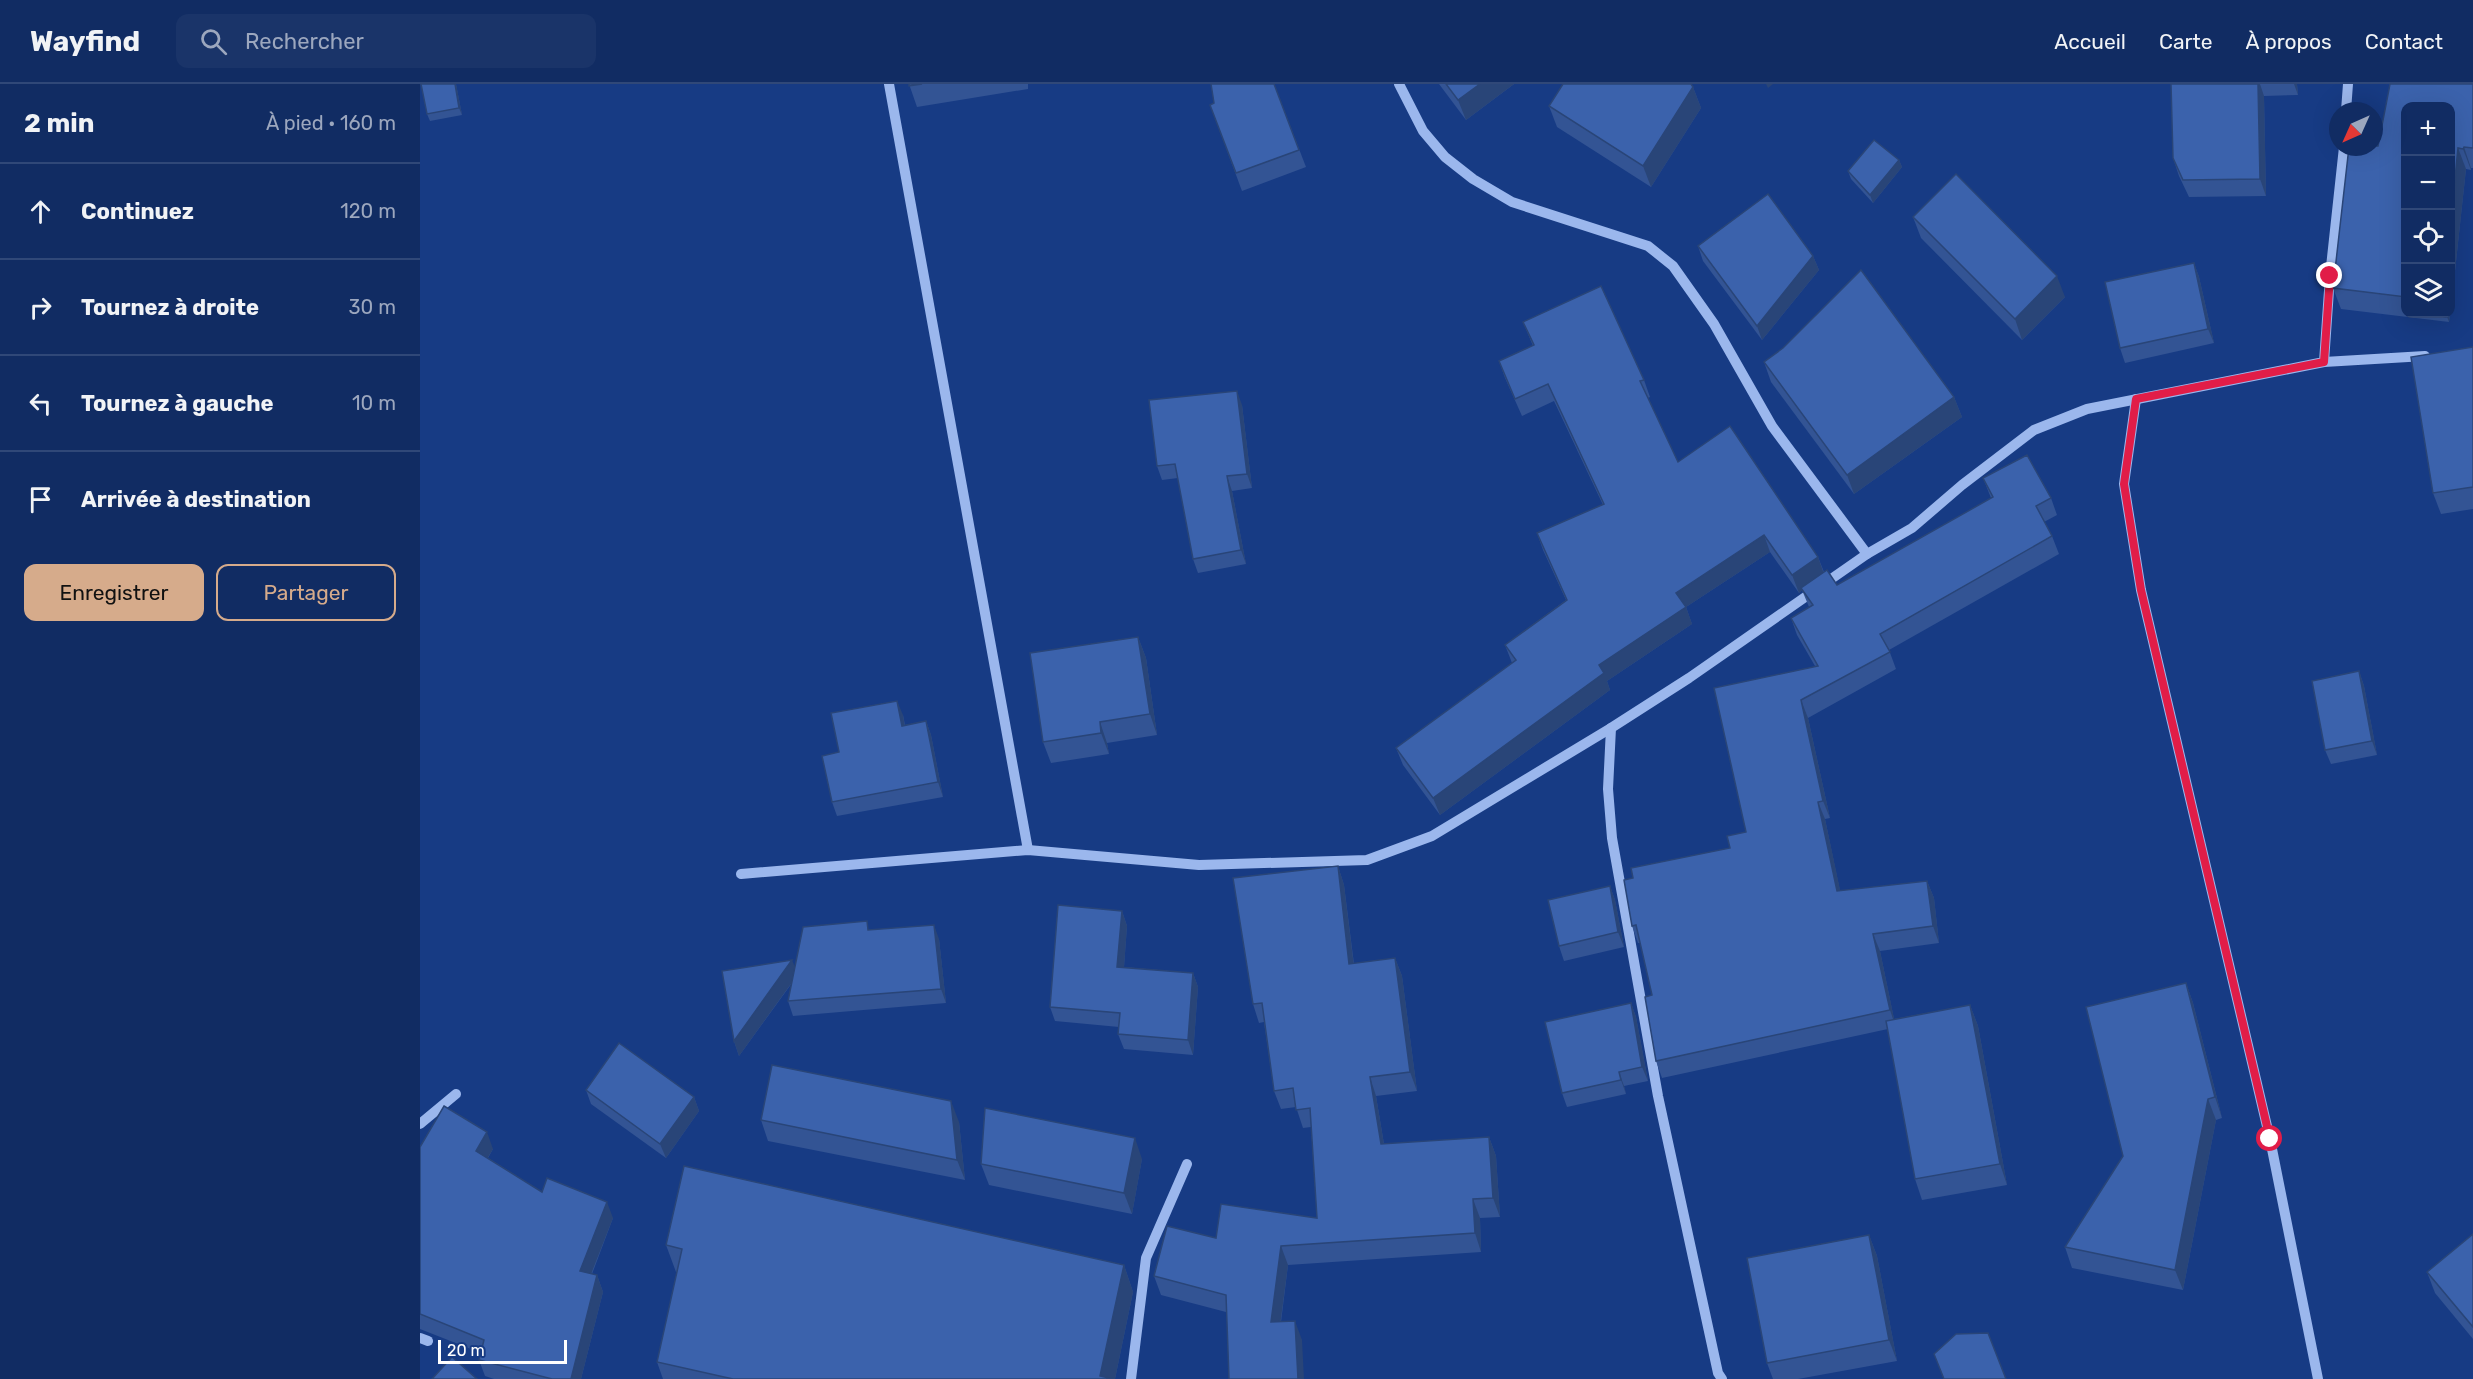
<!DOCTYPE html>
<html lang="fr">
<head>
<meta charset="utf-8">
<style>
	:root { --surface:#112c63; --page:#1a3469; --text:#f1f3f6; --muted:#9ca7be; --line:#304878; --accent:#d6ab8b }
	body { margin:0; font-family:Rubik,sans-serif; background:var(--page); color:var(--text) }
	.controls { position:absolute; right:18px; top:18px; display:grid; overflow:hidden; border-radius:12px; box-shadow:0 6px 24px #0002 }
	.controls button { width:54px; height:54px; display:grid; place-items:center; padding:0; border:0; border-bottom:2px solid var(--line); background:var(--surface); color:var(--text); font:30px sans-serif }
	.compass { position:absolute; left:1909px; top:18px; width:54px; height:54px; border-radius:50%; background:var(--surface); box-shadow:0 6px 24px #0002; rotate:225deg }
	.scale { position:absolute; left:18px; bottom:15px; width:129px; box-sizing:border-box; padding-left:6px; border:3px solid #fff; border-top:0; font-size:16px; line-height:21px; white-space:nowrap; color:#fff; -webkit-text-stroke:4px #173b84; paint-order:stroke }
	.stop { position:absolute; width:18px; height:18px; margin:-14px; border:4px solid #e11d48; border-radius:50%; background:#fff }
	.stop.end { background:#e11d48; border-color:#fff; box-shadow:0 2px 6px #0008 }
	.list { margin:0; padding:0; list-style:none }
	h2 { display:flex; justify-content:space-between; align-items:center; height:78px; margin:0; padding:0 24px; font-size:26px }
	h2 small { font-size:20px; font-weight:400; color:var(--muted) }
	.list li { display:grid; grid-template-columns:39px 1fr auto; gap:18px; align-items:center; box-sizing:border-box; height:96px; padding:0 24px; border-top:2px solid var(--line) }
	.list b { display:block; font-size:22px; white-space:nowrap }
	.list em { font-size:20px; font-style:normal; color:var(--muted) }
	.actions { display:flex; gap:12px; padding:18px 24px }
	.actions a { flex:1; padding:14px 0; border:2px solid var(--accent); border-radius:12px; text-align:center; font-size:21px; color:var(--accent) }
	.actions .main { background:var(--accent); color:#111 }
	.icon { flex:none; width:33px; height:33px; fill:none; stroke:currentColor; stroke-width:2; stroke-linecap:round; stroke-linejoin:round }
	.map { position:relative; flex:none; width:2053px; height:1295px; overflow:hidden }
	header { display:flex; align-items:center; gap:36px; box-sizing:border-box; height:84px; padding:0 30px; background:var(--surface); border-bottom:2px solid var(--line) }
	header strong { font-size:28px }
	nav { display:flex; gap:33px; margin-inline-start:auto; font-size:21px }
	.search { width:420px; height:54px; background:var(--page); display:flex; align-items:center; gap:15px; box-sizing:border-box; padding:0 21px; border-radius:12px; color:var(--muted); font-size:22px }
	main { display:flex }
	aside { flex:1; background:var(--surface) }
	.map>svg:first-child { display:block }
	.lines { fill:none; stroke-linecap:round; stroke-linejoin:round }
	.minor { stroke:#9bb7ed; stroke-width:10 }
	.wall { fill:#335494 }
	.shaded-wall { fill:#294578 }
	.building { fill:#3b62ac; stroke:#294578; stroke-width:1.5 }
	.route { stroke:#e11d48; stroke-width:8 }
</style>
</head>
<body>
<header>
<strong>Wayfind</strong>
<div class="search"><svg class="icon" aria-label="search" viewBox="0 0 24 24"><circle cx="10" cy="10" r="6"/><path d="M15 15l6 6"/></svg>Rechercher</div>
<nav><a>Accueil</a><a>Carte</a><a>À propos</a><a>Contact</a></nav>
</header>
<main>
<aside>
<h2>2 min<small>À pied · 160 m</small></h2>
<ul class="list">
<li><svg class="icon" aria-label="ahead" viewBox="0 0 24 24"><path d="M12 20V5M6 11l6-6 6 6"/></svg><div><b>Continuez</b></div><em>120 m</em></li>
<li><svg class="icon" aria-label="right" viewBox="0 0 24 24"><path d="M7 20v-9h11M14 6l5 5-5 5"/></svg><div><b>Tournez à droite</b></div><em>30 m</em></li>
<li><svg class="icon" aria-label="left" viewBox="0 0 24 24"><path d="M17 20v-9H6M10 6l-5 5 5 5"/></svg><div><b>Tournez à gauche</b></div><em>10 m</em></li>
<li><svg class="icon" aria-label="arrive" viewBox="0 0 24 24"><path d="M6 21V4h12l-3 4 3 4H6"/></svg><div><b>Arrivée à destination</b></div></li>
</ul>
<div class="actions"><a class="main">Enregistrer</a><a>Partager</a></div>
</aside>
<div class="map">
<svg width="2053" height="1295" viewBox="0 0 2053 1295">
	<rect width="100%" height="100%" fill="#173b84"/>
	<g class="lines">
		<g class="minor">
			<path d="M469 0 608 766"/>
			<path d="M979 0 1003 47 1025 73 1053 95 1092 118 1228 162 1253 182 1294 240 1352 342 1447 470 1492 444 1542 401 1614 346 1667 325 1904 278 1910 192 1924 63"/>
			<path d="M1926 27 1928 0"/>
			<path d="M1904 278 2005 272"/>
			<path d="M1716 315 1704 400 1721 506 1850 1055 1898 1295"/>
			<path d="M1191 644 1188 705 1192 754 1238 1012 1298 1289 1302 1295"/>
			<path d="M321 790 608 766 779 781 947 776 1012 752 1191 644 1269 594 1447 470"/>
			<path d="M0 1040 36 1010"/>
			<path d="M0 1254 8 1257"/>
			<path d="M711 1295 726 1174 767 1080"/>
		</g>
	</g>
	<g class="wall">
		<path d="M36 0 42 31 10 37 7 30Z"/>
		<path d="M489 0H608V5L497 23Z"/>
		<path d="M854 0 886 83 822 107 790 21Z"/>
		<path d="M1019 0H1094L1046 36Z"/>
		<path d="M1751 0H1877L1878 11 1844 12 1846 112 1769 113 1759 92 1753 74Z"/>
		<path d="M1970 0H2053V84H2051V86L2046 85 2031 224V22H1986V230H2030L2029 238 1921 225 1913 204 1929 63 1958 62Z"/>
		<path d="M1273 3 1281 24 1231 103 1137 43 1129 22Z"/>
		<path d="M1479 76 1482 83 1453 119 1431 95 1428 87Z"/>
		<path d="M1493 133 1645 213 1602 256 1501 154Z"/>
		<path d="M1278 162 1393 172 1399 186 1342 256 1283 177Z"/>
		<path d="M1774 179 1779 193 1794 259 1705 279 1700 264Z"/>
		<path d="M1103 238 1224 296 1230 313 1228 314 1258 378 1398 473 1404 488 1417 501 1571 414 1563 394 1631 414 1637 431 1624 438 1632 452 1639 470 1469 566 1476 585 1388 634 1410 734 1405 735 1420 807 1507 797 1514 814 1519 859 1460 867 1474 935 1550 921 1558 942 1587 1101 1502 1116 1495 1095 1468 945 1242 994 1236 977 1232 911 1220 859H1218L1212 842 1213 794 1310 764 1326 748 1395 582 1377 551 1371 534 1389 523 1382 506 1379 509 1350 468 1266 523 1272 540 1187 597 1190 606 1020 731 983 681 976 664 1092 579 1085 561 1146 516 1123 466 1117 449 1183 421 1134 317 1102 332 1085 294 1079 277 1113 262Z"/>
		<path d="M2053 263V425L2021 430 2013 409Z"/>
		<path d="M1344 278 1534 313 1542 333 1434 410 1351 298Z"/>
		<path d="M822 321 832 404 812 407 826 480 778 489 773 475 758 394 742 396 737 382Z"/>
		<path d="M718 553 726 574 737 651 687 659 689 670 631 679 623 658Z"/>
		<path d="M1939 587 1944 602 1957 671 1911 680 1905 666Z"/>
		<path d="M483 631 485 641 506 637 511 651 523 713 417 732 412 718 419 668Z"/>
		<path d="M918 782 924 801 934 880 975 874 982 892 997 1007 956 1012 964 1060 1069 1053 1076 1072 1080 1133 1060 1134 1061 1168 868 1181 861 1238 882 1256 806 1228 741 1211 734 1192 796 1154 897 1134 891 1043 883 1044 876 1023 861 1025 854 1007 844 938 839 939 833 920Z"/>
		<path d="M1190 802 1195 816 1204 863 1144 877 1139 862Z"/>
		<path d="M702 827 707 842 704 883 773 889 778 903 773 971 704 965 698 950 699 943 635 937 630 923Z"/>
		<path d="M451 846 519 855 526 919 373 932 368 917 372 899 319 972 314 957 375 883Z"/>
		<path d="M1766 899 1773 919 1802 1034 1796 1036 1763 1206 1652 1184 1645 1163 1703 1072Z"/>
		<path d="M1211 919 1216 933 1228 997 1204 1002 1206 1010 1147 1023 1142 1009Z"/>
		<path d="M166 1006 274 1013 279 1027 246 1074 171 1020Z"/>
		<path d="M341 1036 539 1038 545 1096 348 1057Z"/>
		<path d="M0 1063 73 1065 68 1074 122 1108 193 1134 172 1190 177 1191 183 1208 161 1295H74L65 1292 59 1276 61 1269 0 1245Z"/>
		<path d="M722 1075 712 1130 569 1101 561 1080Z"/>
		<path d="M2053 1150V1255L2015 1209 2007 1188Z"/>
		<path d="M1449 1151 1457 1172 1477 1277 1378 1295H1353L1347 1279Z"/>
		<path d="M246 1161 704 1181 713 1208 695 1295H243L237 1278 257 1188H256Z"/>
	</g>
	<g class="shaded-wall">
		<path d="M35 0H36L42 31 39 24Z"/>
		<path d="M1060 0H1094L1046 36 1038 16Z"/>
		<path d="M1346 0H1353L1348 4Z"/>
		<path d="M1838 0H1840L1844 12 1846 112 1840 95Z"/>
		<path d="M1874 0H1877L1878 11Z"/>
		<path d="M1273 3 1281 24 1231 103 1223 82Z"/>
		<path d="M2044 63 2051 84V86L2043 65Z"/>
		<path d="M2038 64 2046 85 2031 224V135Z"/>
		<path d="M1479 76 1482 83 1453 119 1450 111Z"/>
		<path d="M1393 172 1399 186 1342 256 1337 242Z"/>
		<path d="M1774 179 1779 193 1794 259 1788 245Z"/>
		<path d="M1637 192 1645 213 1602 256 1595 235Z"/>
		<path d="M2026 230H2030L2029 238Z"/>
		<path d="M817 307 822 321 832 404 827 390Z"/>
		<path d="M1534 313 1542 333 1434 410 1427 391Z"/>
		<path d="M807 392 812 407 826 480 821 466Z"/>
		<path d="M1344 451 1350 468 1266 523 1272 540 1187 597 1190 606 1020 731 1013 714 1179 581 1256 509Z"/>
		<path d="M1398 473 1404 490 1381 504 1382 506 1379 509 1372 491Z"/>
		<path d="M718 553 726 574 737 651 730 630Z"/>
		<path d="M1939 587 1944 602 1957 671 1952 657Z"/>
		<path d="M1381 616 1388 634 1410 734 1403 717Z"/>
		<path d="M477 617 483 631 487 656 482 642Z"/>
		<path d="M506 637 511 651 523 713 518 698Z"/>
		<path d="M680 638 687 659 689 670 681 649Z"/>
		<path d="M1398 718 1405 735 1424 824 1417 807Z"/>
		<path d="M918 782 924 801 936 899 929 880Z"/>
		<path d="M1507 797 1514 814 1519 859 1513 842Z"/>
		<path d="M1190 802 1195 816 1204 863 1198 848Z"/>
		<path d="M702 827 707 842 703 897 697 883Z"/>
		<path d="M514 841 519 855 526 919 521 905Z"/>
		<path d="M1453 850 1460 867 1476 944 1470 926Z"/>
		<path d="M975 874 982 892 997 1007 990 988Z"/>
		<path d="M372 876 378 890 319 972 314 957Z"/>
		<path d="M773 889 778 903 773 971 768 956Z"/>
		<path d="M1766 899 1773 919 1802 1034 1795 1013Z"/>
		<path d="M1211 919 1216 933 1228 997 1222 983Z"/>
		<path d="M1550 921 1558 942 1587 1101 1580 1080Z"/>
		<path d="M1199 988 1204 1002 1206 1010 1201 996Z"/>
		<path d="M950 993 956 1012 967 1079 961 1060Z"/>
		<path d="M274 1013 279 1027 246 1074 240 1060Z"/>
		<path d="M1788 1015 1796 1036 1763 1206 1755 1186Z"/>
		<path d="M531 1017 539 1038 545 1096 537 1076Z"/>
		<path d="M67 1048 73 1065 62 1083 56 1067Z"/>
		<path d="M1069 1053 1076 1072 1080 1133 1073 1114Z"/>
		<path d="M715 1054 722 1075 712 1130 704 1109Z"/>
		<path d="M1053 1115 1060 1134 1061 1168 1055 1149Z"/>
		<path d="M187 1118 193 1134 166 1203 160 1187Z"/>
		<path d="M1449 1151 1457 1172 1477 1277 1469 1256Z"/>
		<path d="M861 1162 868 1181 858 1257 851 1238Z"/>
		<path d="M704 1181 713 1208 695 1295H681L680 1292Z"/>
		<path d="M177 1191 183 1208 161 1295H151Z"/>
		<path d="M875 1237 882 1256 884 1295H878Z"/>
	</g>
	<g class="building">
		<path d="M1 0H35L39 24 7 30Z"/>
		<path d="M489 0H502L489 2Z"/>
		<path d="M791 0H854L879 66 816 89 790 21 794 19Z"/>
		<path d="M1026 0H1060L1038 16Z"/>
		<path d="M1143 0H1271L1273 3 1223 82 1129 22Z"/>
		<path d="M1751 0H1838L1840 95 1763 96 1753 74Z"/>
		<path d="M1970 0H2053V64L2044 63 2043 65 2038 64 2031 135V22H1986V213L1913 204 1929 63 1958 62Z"/>
		<path d="M1454 56 1479 76 1450 111 1428 87Z"/>
		<path d="M1536 90 1637 192 1595 235 1493 133Z"/>
		<path d="M1348 110 1393 172 1337 242 1278 162Z"/>
		<path d="M1774 179 1788 245 1700 264 1685 198Z"/>
		<path d="M1441 186 1534 313 1427 391 1344 278 1363 264Z"/>
		<path d="M1181 202 1224 296 1220 297 1258 378 1310 342 1398 473 1372 491 1344 451 1256 509 1266 523 1179 581 1184 589 1013 714 976 664 1096 576 1085 561 1147 516 1117 449 1184 420 1128 300 1095 315 1079 277 1114 261 1103 238Z"/>
		<path d="M2053 263V403L2013 409 1991 273Z"/>
		<path d="M817 307 827 390 807 392 821 466 773 475 755 380 737 382 729 316Z"/>
		<path d="M1607 371 1631 414 1616 422 1632 452 1460 550 1470 568 1381 616 1403 717 1398 718 1417 807 1507 797 1513 842 1453 850 1470 926 1236 977 1225 913 1232 911 1216 841 1212 842 1204 796 1213 794 1211 784 1310 764 1307 752 1326 748 1294 604 1398 582 1371 534 1393 521 1381 504 1407 486 1417 501 1573 413 1563 394Z"/>
		<path d="M718 553 730 630 680 638 681 649 623 658 610 569Z"/>
		<path d="M1939 587 1952 657 1905 666 1892 597Z"/>
		<path d="M477 617 482 642 506 637 518 698 412 718 402 672 419 668 411 629Z"/>
		<path d="M918 782 929 880 975 874 990 988 950 993 961 1060 1069 1053 1073 1114 1053 1115 1055 1149 861 1162 851 1238 875 1237 878 1295H809L806 1211 734 1192 747 1142 796 1154 801 1120 897 1134 890 1024 876 1026 873 1004 854 1007 842 919 833 920 813 794Z"/>
		<path d="M1190 802 1198 848 1139 862 1128 816Z"/>
		<path d="M638 821 702 827 697 883 773 889 768 956 698 950 700 929 630 923Z"/>
		<path d="M447 837 448 846 514 841 521 905 368 917 383 843Z"/>
		<path d="M372 876 314 957 302 887Z"/>
		<path d="M1766 899 1795 1013 1788 1015 1755 1186 1645 1163 1703 1072 1666 923Z"/>
		<path d="M1211 919 1222 983 1199 988 1201 996 1142 1009 1125 938Z"/>
		<path d="M1550 921 1580 1080 1495 1095 1466 937Z"/>
		<path d="M199 959 274 1013 240 1060 166 1006Z"/>
		<path d="M352 981 531 1017 537 1076 341 1036Z"/>
		<path d="M24 1022 67 1048 56 1067 122 1108 127 1094 187 1118 160 1187 177 1191 151 1295H132L59 1276 64 1256 0 1230V1063Z"/>
		<path d="M565 1024 715 1054 704 1109 561 1080Z"/>
		<path d="M264 1082 704 1181 680 1292 689 1294V1295H313L237 1278 262 1165 246 1161Z"/>
		<path d="M2053 1150V1243L2007 1188Z"/>
		<path d="M1449 1151 1469 1256 1347 1279 1327 1174Z"/>
		<path d="M1568 1249 1586 1295H1524L1514 1270 1536 1250Z"/>
		<path d="M32 1273 57 1295H12Z"/>
	</g>
	<g class="lines">
		<path class="route" d="M1850 1055 1721 506 1704 400 1716 315 1904 278 1910 192"/>
	</g>
</svg>
<div class="controls">
<button>+</button>
<button>−</button>
<button><svg class="icon" aria-label="locate" viewBox="0 0 24 24"><circle cx="12" cy="12" r="6"/><path d="M12 2v4M12 18v4M2 12h4M18 12h4"/></svg></button>
<button><svg class="icon" aria-label="layers" viewBox="0 0 24 24"><path d="M12 4l9 5-9 5-9-5zM3 14l9 5 9-5"/></svg></button>
</div>
<svg class="compass" viewBox="-18 -18 36 36"><path d="M0-13l5 13h-10z" fill="#e53935"/><path d="M0 13l5-13h-10z" fill="#9ca7be"/></svg>
<div class="scale">20 m</div>
<div class="stop" style="left:1850px;top:1055px"></div>
<div class="stop end" style="left:1910px;top:192px"></div>
</div>
</main>
</body>
</html>
